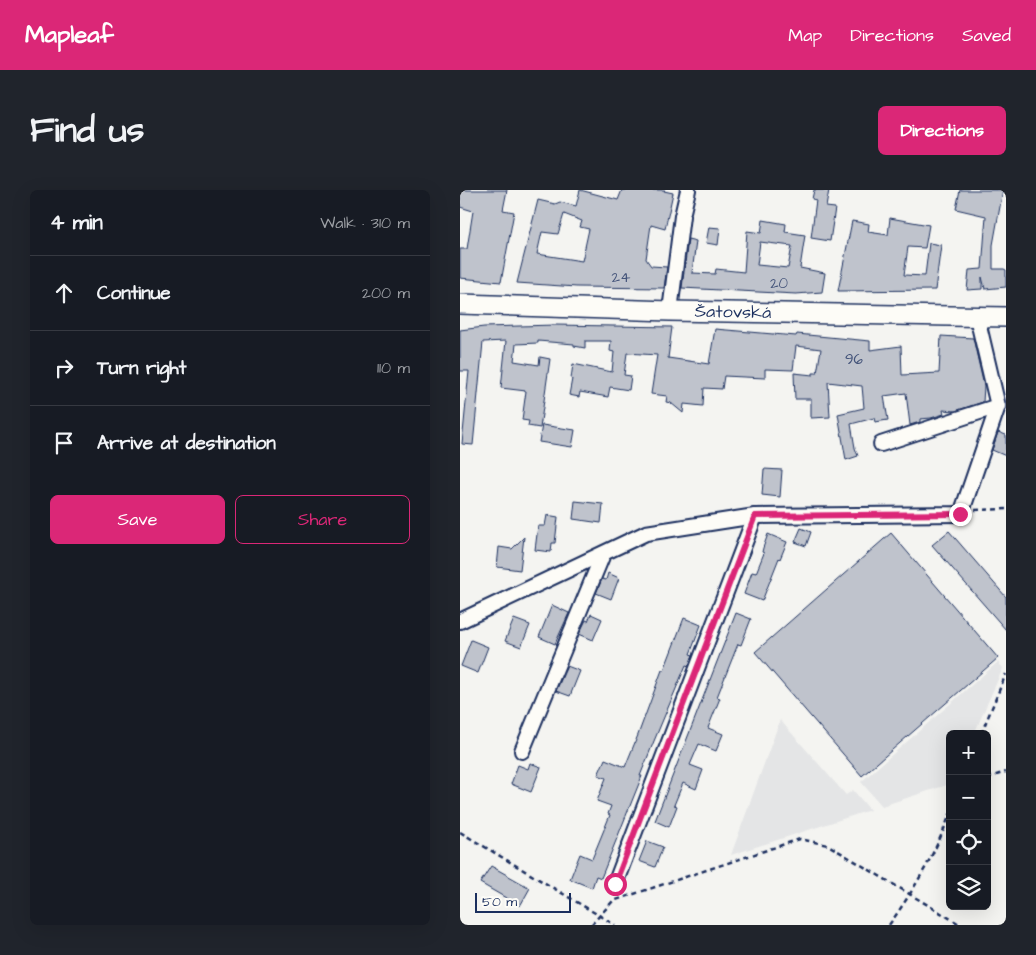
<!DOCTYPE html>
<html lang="en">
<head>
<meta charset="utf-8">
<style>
	:root { --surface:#171b24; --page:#20242c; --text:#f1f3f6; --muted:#9ea1a6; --line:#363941; --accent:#db2777 }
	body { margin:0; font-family:"Architects Daughter",sans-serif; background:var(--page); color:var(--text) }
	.controls { position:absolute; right:15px; bottom:15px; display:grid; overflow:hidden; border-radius:8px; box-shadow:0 5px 20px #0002 }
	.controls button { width:45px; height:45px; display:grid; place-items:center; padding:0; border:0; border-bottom:1px solid var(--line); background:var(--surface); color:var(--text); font:25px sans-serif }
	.scale { position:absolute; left:15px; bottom:12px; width:96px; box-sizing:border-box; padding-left:5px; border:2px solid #1b2f5e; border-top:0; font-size:14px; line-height:18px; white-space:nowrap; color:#1b2f5e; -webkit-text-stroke:4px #fdfcf7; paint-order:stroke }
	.stop { position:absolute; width:15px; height:15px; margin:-11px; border:4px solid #db2777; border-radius:50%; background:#fff }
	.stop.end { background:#db2777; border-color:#fff; box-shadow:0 1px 5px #0008 }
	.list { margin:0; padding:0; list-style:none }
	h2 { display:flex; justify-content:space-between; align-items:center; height:65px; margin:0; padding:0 20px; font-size:21px }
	h2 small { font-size:16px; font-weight:400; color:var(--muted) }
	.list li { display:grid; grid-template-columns:32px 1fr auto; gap:15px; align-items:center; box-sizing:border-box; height:75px; padding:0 20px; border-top:1px solid var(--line) }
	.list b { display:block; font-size:19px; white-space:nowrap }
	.list em { font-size:16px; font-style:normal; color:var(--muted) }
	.actions { display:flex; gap:10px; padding:15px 20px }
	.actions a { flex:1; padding:11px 0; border:1px solid var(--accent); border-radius:8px; text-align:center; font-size:18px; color:var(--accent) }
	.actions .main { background:var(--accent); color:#fff }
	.icon { flex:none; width:28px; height:28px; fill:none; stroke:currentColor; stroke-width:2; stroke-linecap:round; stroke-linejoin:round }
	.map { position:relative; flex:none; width:546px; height:735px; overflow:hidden; border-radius:8px }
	header { display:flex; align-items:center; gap:30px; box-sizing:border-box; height:70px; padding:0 25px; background:var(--accent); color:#fff }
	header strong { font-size:24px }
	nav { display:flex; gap:28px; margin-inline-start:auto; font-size:18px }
	.intro { display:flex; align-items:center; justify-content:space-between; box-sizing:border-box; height:120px; padding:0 30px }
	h1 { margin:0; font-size:35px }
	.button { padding:12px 22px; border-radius:8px; background:var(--accent); color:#fff; font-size:18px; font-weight:700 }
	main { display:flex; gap:30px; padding:0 30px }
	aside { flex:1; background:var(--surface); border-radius:8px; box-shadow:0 5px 20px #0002 }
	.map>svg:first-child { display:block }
	.built { fill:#e4e5e6 }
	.building { fill:#bfc3cc; stroke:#1b2f5e; fill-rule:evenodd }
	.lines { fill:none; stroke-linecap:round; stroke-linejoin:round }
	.street-casing { stroke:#1b2f5e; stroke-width:18 }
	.secondary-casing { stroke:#1b2f5e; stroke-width:22 }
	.path { stroke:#1b2f5e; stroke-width:2.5; stroke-dasharray:5 4; stroke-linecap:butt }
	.street { stroke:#fdfcf7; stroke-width:14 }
	.secondary { stroke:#fdfcf7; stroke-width:19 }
	.route { stroke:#db2777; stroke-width:6 }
	.labels { text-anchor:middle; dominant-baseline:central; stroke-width:4; stroke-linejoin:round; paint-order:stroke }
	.number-label { font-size:15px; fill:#44547a }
	.street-label { font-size:18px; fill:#1b2f5e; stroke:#fdfcf7 }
</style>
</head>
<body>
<header>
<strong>Mapleaf</strong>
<nav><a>Map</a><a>Directions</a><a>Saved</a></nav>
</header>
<div class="intro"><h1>Find us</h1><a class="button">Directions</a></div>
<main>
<aside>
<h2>4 min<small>Walk · 310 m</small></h2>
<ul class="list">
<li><svg class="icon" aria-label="ahead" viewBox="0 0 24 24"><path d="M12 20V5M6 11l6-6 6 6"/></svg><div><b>Continue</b></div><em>200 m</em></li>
<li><svg class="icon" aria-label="right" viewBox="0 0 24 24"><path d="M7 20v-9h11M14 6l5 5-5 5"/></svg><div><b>Turn right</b></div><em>110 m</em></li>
<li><svg class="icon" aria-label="arrive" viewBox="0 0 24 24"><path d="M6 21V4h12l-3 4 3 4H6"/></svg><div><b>Arrive at destination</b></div></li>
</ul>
<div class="actions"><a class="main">Save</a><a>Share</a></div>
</aside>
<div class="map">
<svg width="546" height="735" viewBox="0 0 546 735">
	<rect width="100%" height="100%" fill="#f4f4f1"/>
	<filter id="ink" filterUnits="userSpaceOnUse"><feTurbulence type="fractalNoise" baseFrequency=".02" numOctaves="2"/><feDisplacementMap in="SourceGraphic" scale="10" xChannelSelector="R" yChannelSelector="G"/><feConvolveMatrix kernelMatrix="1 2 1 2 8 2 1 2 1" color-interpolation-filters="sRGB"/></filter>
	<g filter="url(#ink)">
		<g class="built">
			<path d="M538 472 543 478 514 544H490V594L422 616 401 592Z"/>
			<path d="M320 530 386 605 393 600 410 620 271 665Z"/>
		</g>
		<g class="building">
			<path d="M0 0H47L43 20 54 22 41 92 0 88V59H7L13 21 0 17Z"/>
			<path d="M120 0 158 10 162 0H205L204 1 213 3 205 39 191 35 186 69 191 76 207 77 204 98 117 97 57 93 78 10 95 14 100 12 116 16ZM104 24 122 31 120 37 129 39 122 71 77 64 82 42 98 44Z"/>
			<path d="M354 0H369L366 17 375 18 370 51 351 48 356 10 352 9Z"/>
			<path d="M500 0H543L533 55V79H544L546 80V97L525 99 522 87V99L507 100 509 80 522 79 526 26 496 19Z"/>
			<path d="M430 28 469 35 465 58 448 57 444 85 465 86 469 53 481 55 475 100 378 101 392 31 409 34 408 42 428 45Z"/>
			<path d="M303 30 326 34 325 42 345 45 340 78 365 83 362 102 336 104 222 98 228 49 236 51 232 83 255 84 256 79 284 82 287 41 301 43ZM300 52 332 56 328 78 297 75Z"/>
			<path d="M249 37 260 38 258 55 246 53Z"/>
			<path d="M95 135 212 137 208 168 249 174 255 139 336 146 337 144 410 151V160L441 156 442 185 479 183 481 146 513 148 524 196 523 212 495 221 483 220 484 224 471 228 460 229V232L450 235 446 203 424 206 428 230 415 232 414 228 391 234 395 258 398 266 386 270 378 224 404 218 402 196 368 192 370 227 351 228V209H335L334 183 353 185V183H357L361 159 336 156 333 180 305 179V188L264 186 262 199 244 198 243 216 224 214 223 223 211 213 206 212 207 206 191 204 197 165 167 163 164 185 171 186 169 200 150 197 148 207 120 202 119 207 109 205 112 189H111L113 174 152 182 154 162 150 161 151 151H125V158L114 156V154L78 151V153L56 154 54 171 79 175 80 167 90 169 80 238 68 236 69 231 62 230 66 201 41 198 46 151 23 152 13 255 2 254 9 181H0V140L24 137Z"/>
			<path d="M82 235 115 240 112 257 79 252Z"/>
			<path d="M538 242 546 245V266L532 260Z"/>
			<path d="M304 279 322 280 320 307 302 305Z"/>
			<path d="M115 311 143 314 141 333 113 329Z"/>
			<path d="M87 325 98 327 95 353H92L91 362 75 360 78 336H85Z"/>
			<path d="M341 338 351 342 346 356 335 352Z"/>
			<path d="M489 341 546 407V440L472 355Z"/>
			<path d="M431 343 538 468 402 586 295 462Z"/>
			<path d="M308 344 327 352 320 369 319 368 302 411 284 404 292 382 296 383 304 363 302 362 303 358Z"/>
			<path d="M64 347 60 380 37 377 39 357 52 359Z"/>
			<path d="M148 383 159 388 151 409 136 403 142 389 146 390Z"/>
			<path d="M92 415 109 423 95 454 79 447Z"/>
			<path d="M276 423 291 429 281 455 278 454 257 507 260 508 248 538 263 544 256 561 239 554 230 575 243 580 236 599 223 593 214 615 217 616 209 637 195 631Z"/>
			<path d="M131 424 142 429 133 450 119 444 126 430 128 431Z"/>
			<path d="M224 428 241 435 230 464 233 465 229 476 226 475 194 551 180 586H182L141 688 136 686 132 698 110 689 120 664 132 669 150 625 148 624 151 616 137 611 146 588 138 585 145 569 165 577 178 545 202 480H204Z"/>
			<path d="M54 429 70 435 61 457 45 451Z"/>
			<path d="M11 450 28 457 18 483 1 476Z"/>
			<path d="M107 476 120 481 110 506 96 501Z"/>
			<path d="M70 573 81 577 71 602 51 594 58 575 68 579Z"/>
			<path d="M187 651 203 657 195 677 179 671Z"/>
			<path d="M31 676 70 698 60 716 20 693Z"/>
		</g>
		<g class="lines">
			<g class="street-casing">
				<g id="street">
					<path d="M210 121 222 26 228 0"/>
					<path d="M421 254 538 216"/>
					<path d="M0 431 186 343 295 326 501 324 538 216 517 127"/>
					<path d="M62 561 143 364"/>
					<path d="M155 694 295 326"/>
				</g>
			</g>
			<g class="secondary-casing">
				<path id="secondary" d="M0 114 210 121 546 127"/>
			</g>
			<g class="path">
				<path d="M515 320 546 319"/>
				<path d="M521 544 546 484"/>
				<path d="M527 588 546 582"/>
				<path d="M0 642 155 735"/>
				<path d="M131 735 153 711 340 649 368 655 501 735"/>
				<path d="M429 735C454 700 475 664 490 624"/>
			</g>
			<use href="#street" class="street"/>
			<use href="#secondary" class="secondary"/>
		</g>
	</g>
	<g class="lines" filter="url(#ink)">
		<path class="route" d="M155 694 295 326 500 324"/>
	</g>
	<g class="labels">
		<g class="number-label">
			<text x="161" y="87">24</text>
			<text x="319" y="93">20</text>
			<text x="394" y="169">96</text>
		</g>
		<g class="street-label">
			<text transform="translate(273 122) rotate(1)">Šatovská</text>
		</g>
	</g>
</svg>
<div class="controls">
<button>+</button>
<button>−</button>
<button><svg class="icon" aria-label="locate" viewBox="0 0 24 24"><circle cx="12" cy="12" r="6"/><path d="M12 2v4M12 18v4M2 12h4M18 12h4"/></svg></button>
<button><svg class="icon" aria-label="layers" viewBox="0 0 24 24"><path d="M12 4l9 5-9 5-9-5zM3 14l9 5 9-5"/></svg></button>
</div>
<div class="scale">50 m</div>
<div class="stop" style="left:155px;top:694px"></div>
<div class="stop end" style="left:500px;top:324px"></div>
</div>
</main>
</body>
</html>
